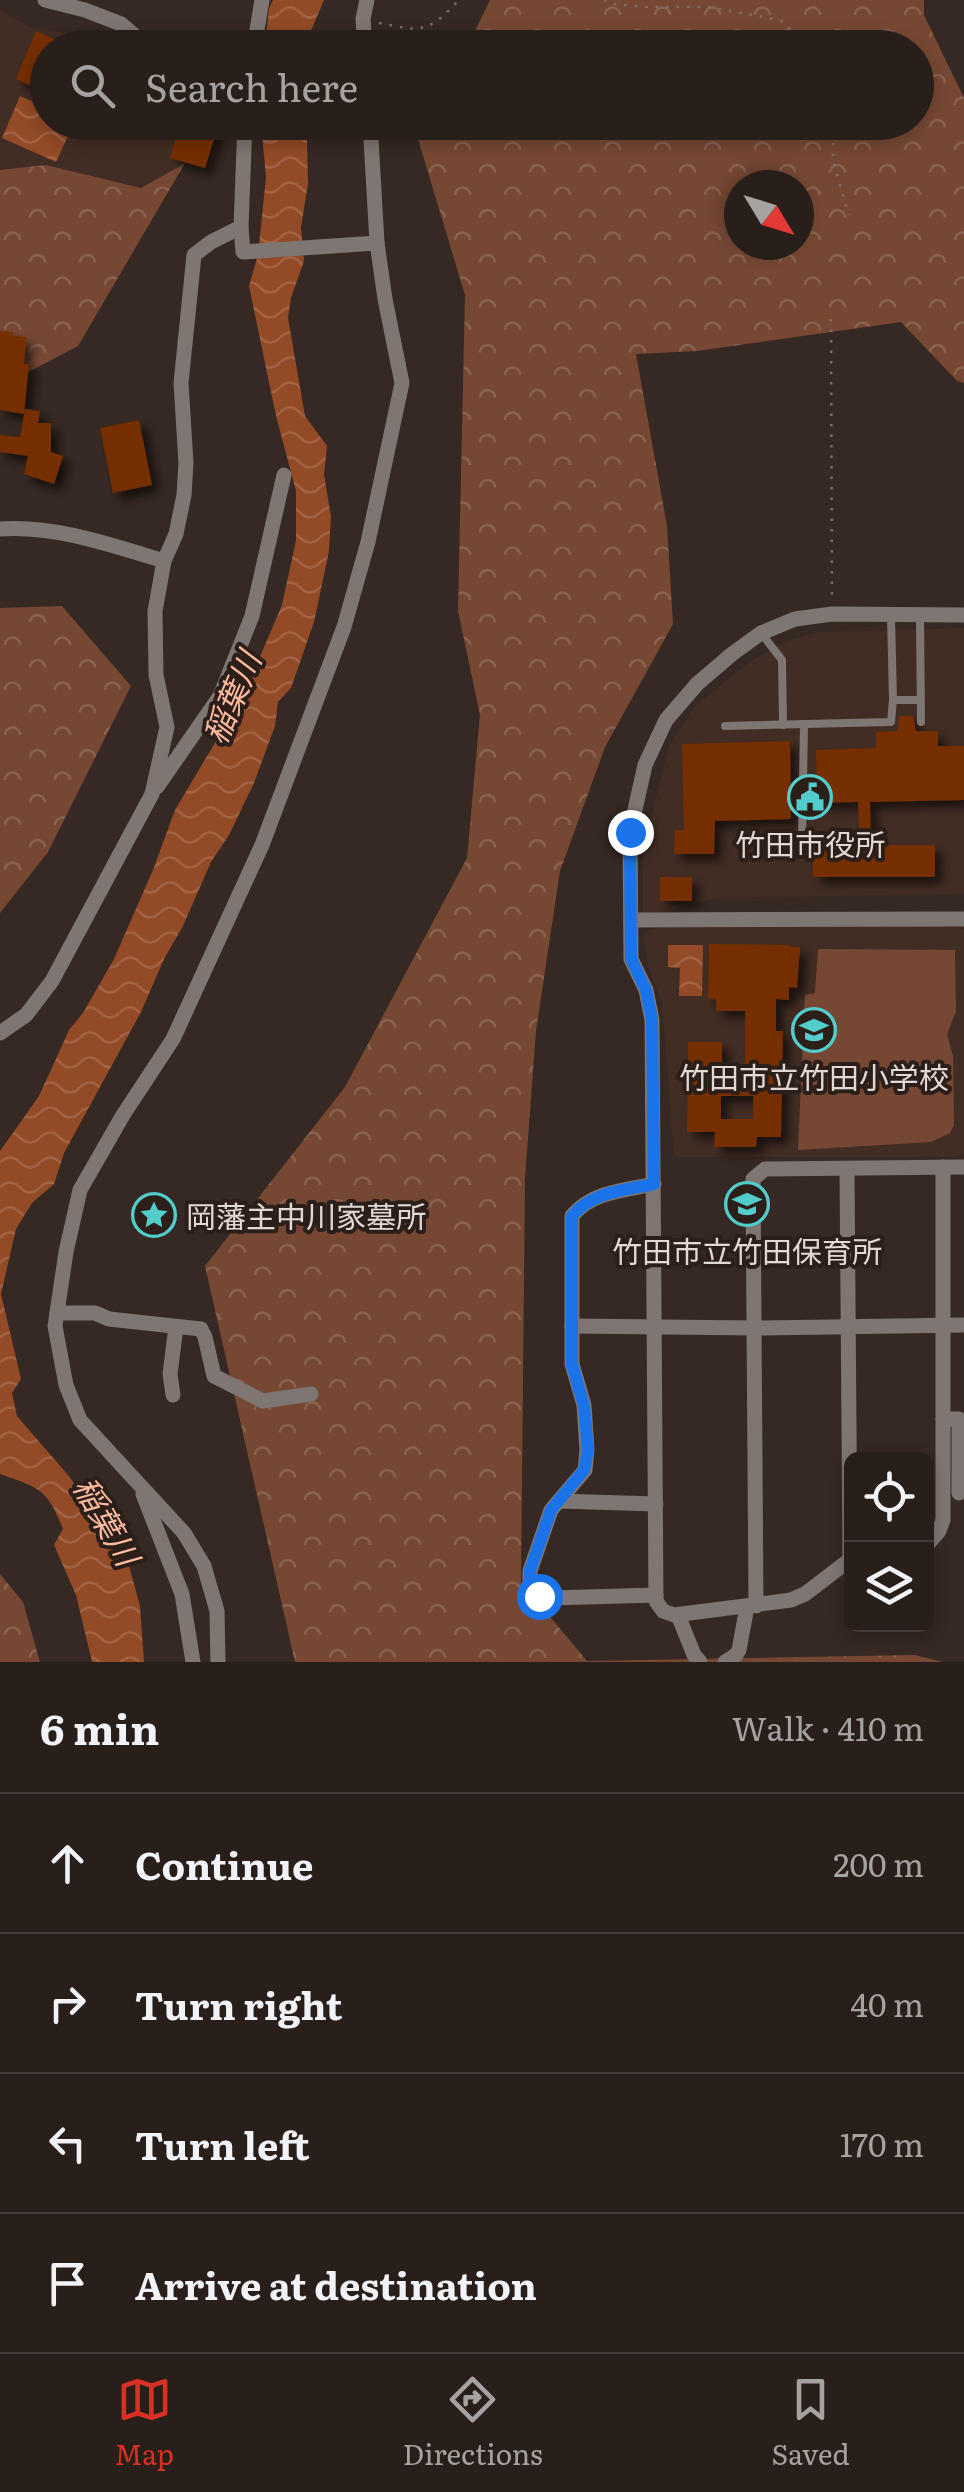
<!DOCTYPE html>
<html lang="en">
<head>
<meta charset="utf-8">
<style>
	:root { --surface:#281e1a; --page:#342b27; --text:#f1f3f6; --muted:#a5a2a2; --line:#443c39; --accent:#d93025 }
	body { margin:0; font-family:Literata,"Noto Sans JP",serif; background:var(--page); color:var(--text) }
	.controls { position:absolute; right:30px; bottom:30px; display:grid; overflow:hidden; border-radius:15px; box-shadow:0 5px 15px #0003 }
	.controls button { width:90px; height:90px; display:grid; place-items:center; padding:0; border:0; border-bottom:2px solid var(--line); background:var(--surface); color:var(--text); font:50px sans-serif }
	.compass { position:absolute; left:724px; top:170px; width:90px; height:90px; border-radius:50%; background:var(--surface); box-shadow:0 5px 15px #0003; rotate:128deg }
	.stop { position:absolute; width:30px; height:30px; margin:-22px; border:8px solid #1a73e8; border-radius:50%; background:#fff }
	.stop.end { background:#1a73e8; border-color:#fff; box-shadow:0 2px 10px #0008 }
	.list { margin:0; padding:0; list-style:none }
	h2 { display:flex; justify-content:space-between; align-items:center; height:130px; margin:0; padding:0 40px; font-size:42px }
	h2 small { font-size:32px; font-weight:400; color:var(--muted) }
	.list li { display:grid; grid-template-columns:65px 1fr auto; gap:30px; align-items:center; box-sizing:border-box; height:140px; padding:0 40px; border-top:2px solid var(--line) }
	.list b { display:block; font-size:38px; white-space:nowrap }
	.list em { font-size:32px; font-style:normal; color:var(--muted) }
	.icon { flex:none; width:55px; height:55px; fill:none; stroke:currentColor; stroke-width:2; stroke-linecap:round; stroke-linejoin:round }
	.map { position:relative; flex:none; width:964px; height:1662px; overflow:hidden }
	.search { position:absolute; background:var(--surface); box-shadow:0 5px 15px #0003; left:30px; right:30px; top:30px; height:110px; display:flex; align-items:center; gap:25px; box-sizing:border-box; padding:0 35px; border-radius:55px; color:var(--muted); font-size:38px }
	.sheet { height:690px; background:var(--surface) }
	nav { display:flex; justify-content:space-around; align-items:center; box-sizing:border-box; height:140px; border-top:2px solid var(--line); background:var(--surface); font-size:28px; color:var(--muted) }
	nav a { display:grid; justify-items:center; gap:5px }
	nav .on { color:var(--accent) }
	.map>svg:first-child { display:block }
	.built { fill:#422d24 }
	.green { fill:#764834 }
	.forest { fill:url(#forest-crowns); fill-rule:evenodd }
	.water { fill:url(#water-waves) }
	.building { fill:#742e05; fill-rule:evenodd; filter:url(#shadow) }
	.lines { fill:none; stroke-linecap:round; stroke-linejoin:round }
	.path { stroke:#7b6f69; stroke-width:2.5; stroke-dasharray:2.5 8; stroke-linecap:butt }
	.lane { stroke:#7e7673; stroke-width:8 }
	.street { stroke:#7e7673; stroke-width:15 }
	.route { stroke:#1a73e8; stroke-width:12 }
	.labels { text-anchor:middle; dominant-baseline:central; stroke-width:8; stroke-linejoin:round; paint-order:stroke }
	.poi-label { font-size:30px; fill:#e1d7d3; stroke:#2c1e18 }
	.water-label { font-size:32px; font-style:italic; fill:#fcbb9f; stroke:#2c1e18 }
</style>
</head>
<body>
<div class="map">
<svg width="964" height="1662" viewBox="0 0 964 1662">
	<defs>
		<pattern id="forest-crowns" width="20" height="18" patternUnits="userSpaceOnUse" patternTransform="scale(2.5)"><rect width="20" height="18" fill="#764834"/><path d="M2 6a3 3 0 1 1 6 0M12 15a3 3 0 1 1 6 0" fill="none" stroke="#896250"/></pattern>
		<pattern id="water-waves" width="16" height="10" patternUnits="userSpaceOnUse" patternTransform="scale(2.5)"><rect width="16" height="10" fill="#934a27"/><path d="M0 5q4-4 8 0t8 0" fill="none" stroke="#a26345"/></pattern>
		<filter id="shadow"><feDropShadow dx="7" dy="7" stdDeviation="5" flood-color="#0009"/></filter>
	</defs>
	<rect width="100%" height="100%" fill="#362822"/>
	<g class="built">
		<path d="M0 9 31 28 104 39 115 47 48 48V122L217 123 223 127 211 168 185 163 141 188 46 165 0 170Z"/>
		<path d="M964 628V894L717 898 643 917V851L670 743 697 704 751 661 786 641 819 632Z"/>
		<path d="M957 924 964 930V1154L957 1157H674L662 1004 648 965 644 937 646 931 659 928Z"/>
	</g>
	<path class="green" d="M818 949 955 950 956 1011 947 1035 953 1056 954 1125 950 1133 931 1142 798 1150 805 995 815 993Z"/>
	<g class="forest">
		<path d="M490 0H924V15L964 98V383L957 381 901 322 697 351 636 354 667 526 673 624 605 747 560 871 536 1031 525 1178 521 1582 587 1661 915 1655 943 1662H295L205 1266 345 1087 467 858 480 715 458 611 465 295 418 139 428 123 916 122V48L467 47ZM739 185H799V245H739Z"/>
		<path d="M185 163 78 346 0 387V170L46 165 141 188Z"/>
		<path d="M62 606 131 686 48 852 0 913V608Z"/>
		<path d="M0 1574 23 1602 40 1662H0Z"/>
	</g>
	<g class="water">
		<path d="M273 0H324L304 47H265L269 8Z"/>
		<path d="M20 96 47 108 48 122 74 123 56 162 2 138Z"/>
		<path d="M261 123H302L307 140 308 184 301 227 304 261 291 298 288 318 305 416 327 446 324 474 331 517 329 551 314 622 291 688 278 702 275 726 254 783 229 835 211 862 183 926 164 959 141 1012 64 1153 54 1184 32 1203 16 1229 1 1294 21 1379 12 1393 17 1416 68 1475 125 1551 140 1606 144 1662H92L76 1595 54 1545 63 1529C47 1488 39 1488 0 1474V1151L39 1096 69 1030 83 1013 114 959 153 870 175 810 244 694 282 605 296 540V491L276 416 249 286 258 255 266 177Z"/>
		<path d="M668 945H703L702 996H679L680 968 668 967Z"/>
	</g>
	<g class="building">
		<path d="M36 31 74 48H48V93L16 79Z"/>
		<path d="M180 122H206L218 126 205 168 170 158Z"/>
		<path d="M0 331 13 332V336L26 337 24 364H29L24 414 0 410Z"/>
		<path d="M25 409 40 411 38 423H51V452L63 456 54 484 24 474 28 456 0 452V435L20 437Z"/>
		<path d="M139 420 152 485 113 493 100 428Z"/>
		<path d="M899 716H913L916 731H938V746H964V800L870 802 871 845H935V877H813V846L860 845 858 802 817 803 816 750 876 748V732L897 731Z"/>
		<path d="M790 741 791 819 715 821 714 854H674L675 830H684L682 744Z"/>
		<rect x="660" y="877" width="32" height="24"/>
		<path d="M709 944 790 945V947H800L797 988 789 987V1000L776 999V1031H783L781 1137H757L756 1147H714L715 1132H687L688 1042H722V1071H745V1011H716V999H708ZM721 1096H753V1119H721Z"/>
	</g>
	<g class="lines">
		<g class="path">
			<path d="M604 0 614 4 647 7H708L780 20 811 48"/>
			<path d="M379 23C423 32 428 33 459 0"/>
			<path d="M833 122V161L849 215"/>
			<path d="M831 319 832 598"/>
		</g>
		<g class="lane">
			<path d="M920 616 921 722"/>
			<path d="M761 633 782 660 783 725"/>
			<path d="M893 700H920"/>
			<path d="M725 726 891 722 893 700 891 616"/>
			<path d="M802 841 804 724"/>
		</g>
		<g class="street">
			<path d="M45 0 85 10 121 24 149 48"/>
			<path d="M254 48 262 0"/>
			<path d="M365 48 363 19 367 0"/>
			<path d="M245 122 241 227 243 252 377 243"/>
			<path d="M0 529C55 525 111 545 164 561L176 534 184 495 186 463 181 383 194 255 211 242 241 227"/>
			<path d="M157 787 220 696 252 616 284 475"/>
			<path d="M631 920 964 919"/>
			<path d="M0 1033 26 1015 52 981 152 794 167 727 156 675 155 611 164 561"/>
			<path d="M847 1169 850 1558"/>
			<path d="M654 1184C625 1190 591 1192 572 1216V1364L584 1405 587 1450 585 1470 551 1510 530 1571V1582L539 1596 550 1598 656 1595"/>
			<path d="M57 1313H95L109 1319 201 1329 205 1337 214 1376 263 1401 311 1394"/>
			<path d="M572 1326 756 1328 964 1325"/>
			<path d="M173 1395 170 1374 176 1327"/>
			<path d="M943 1419H959V1493"/>
			<path d="M143 1494 182 1594 193 1662"/>
			<path d="M559 1501 656 1504"/>
			<path d="M926 1546 939 1531 943 1520V1167"/>
			<path d="M852 1558 805 1594 791 1600 674 1615 663 1611 656 1601 652 1020 646 990 631 959 630 832 645 765 666 720 697 684 732 654 761 633 795 619 832 614 964 615"/>
			<path d="M756 1606 753 1179 765 1169 964 1167"/>
			<path d="M678 1615 694 1655 700 1662"/>
			<path d="M218 1662 217 1611 204 1566 184 1533 80 1420 66 1385 55 1326 66 1252 80 1190 123 1115 173 1039 262 845 344 627 368 542 402 383 385 299 377 243 370 122"/>
			<path d="M725 1662 736 1655 739 1650 747 1607"/>
		</g>
	</g>
	<g class="lines">
		<path class="route" d="M539 1596 530 1582V1571L551 1510 584 1470 588 1450 584 1406 572 1364V1216C591 1192 625 1190 654 1184L652 1020 646 990 631 959 630 832"/>
	</g>
	<defs>
		<g id="civic-ring" transform="scale(2.25)"><circle r="9.5" fill="#2c1e18" stroke="#52cdcc" stroke-width="1.5"/><path d="M-.6-6.5H3V-4.5H.6V-3L4-1V1h2V6H-6V1h2V-1L-.6-3ZM-1.2 2.5V6h2.4V2.5Z" fill="#52cdcc"/></g>
		<g id="school-ring" transform="scale(2.25)"><circle r="9.5" fill="#2c1e18" stroke="#52cdcc" stroke-width="1.5"/><path d="M0-5L7-2L0 1L-7-2ZM-4 1L0 2.5L4 1V4Q0 6-4 4Z" fill="#52cdcc"/></g>
		<g id="sight-ring" transform="scale(2.25)"><circle r="9.5" fill="#2c1e18" stroke="#52cdcc" stroke-width="1.5"/><path d="M0-6L1.8-2.2L6-1.7L2.9 1.2L3.7 5.4L0 3.3L-3.7 5.4L-2.9 1.2L-6-1.7L-1.8-2.2Z" fill="#52cdcc"/></g>
	</defs>
	<g fill-rule="evenodd">
		<use href="#civic-ring" x="810" y="797"/>
		<use href="#school-ring" x="814" y="1030"/>
		<use href="#school-ring" x="747" y="1204"/>
		<use href="#sight-ring" x="154" y="1215"/>
	</g>
	<g class="labels">
		<g class="poi-label">
			<text x="810" y="843">竹田市役所</text>
			<text x="814" y="1076">竹田市立竹田小学校</text>
			<text x="186" y="1215" text-anchor="start">岡藩主中川家墓所</text>
			<text x="747" y="1250">竹田市立竹田保育所</text>
		</g>
		<g class="water-label">
			<text transform="translate(230 697) rotate(-67)">稲葉川</text>
			<text transform="translate(108 1520) rotate(60)">稲葉川</text>
		</g>
	</g>
</svg>
<div class="controls">
<button><svg class="icon" aria-label="locate" viewBox="0 0 24 24"><circle cx="12" cy="12" r="6"/><path d="M12 2v4M12 18v4M2 12h4M18 12h4"/></svg></button>
<button><svg class="icon" aria-label="layers" viewBox="0 0 24 24"><path d="M12 4l9 5-9 5-9-5zM3 14l9 5 9-5"/></svg></button>
</div>
<svg class="compass" viewBox="-18 -18 36 36"><path d="M0-13l5 13h-10z" fill="#e53935"/><path d="M0 13l5-13h-10z" fill="#a5a2a2"/></svg>
<div class="stop" style="left:539px;top:1596px"></div>
<div class="stop end" style="left:630px;top:832px"></div>
<div class="search"><svg class="icon" aria-label="search" viewBox="0 0 24 24"><circle cx="10" cy="10" r="6"/><path d="M15 15l6 6"/></svg>Search here</div>
</div>
<section class="sheet">
<h2>6 min<small>Walk · 410 m</small></h2>
<ul class="list">
<li><svg class="icon" aria-label="ahead" viewBox="0 0 24 24"><path d="M12 20V5M6 11l6-6 6 6"/></svg><div><b>Continue</b></div><em>200 m</em></li>
<li><svg class="icon" aria-label="right" viewBox="0 0 24 24"><path d="M7 20v-9h11M14 6l5 5-5 5"/></svg><div><b>Turn right</b></div><em>40 m</em></li>
<li><svg class="icon" aria-label="left" viewBox="0 0 24 24"><path d="M17 20v-9H6M10 6l-5 5 5 5"/></svg><div><b>Turn left</b></div><em>170 m</em></li>
<li><svg class="icon" aria-label="arrive" viewBox="0 0 24 24"><path d="M6 21V4h12l-3 4 3 4H6"/></svg><div><b>Arrive at destination</b></div></li>
</ul>
</section>
<nav>
<a class="on"><svg class="icon" aria-label="map" viewBox="0 0 24 24"><path d="M3 6l6-2 6 2 6-2v14l-6 2-6-2-6 2zM9 4v14M15 6v14"/></svg>Map</a>
<a><svg class="icon" aria-label="directions" viewBox="0 0 24 24"><path d="M12 3l9 9-9 9-9-9zM9 14v-3h6M13 9l2 2-2 2"/></svg>Directions</a>
<a><svg class="icon" aria-label="saved" viewBox="0 0 24 24"><path d="M7 4h10v16l-5-4-5 4z"/></svg>Saved</a>
</nav>
</body>
</html>
